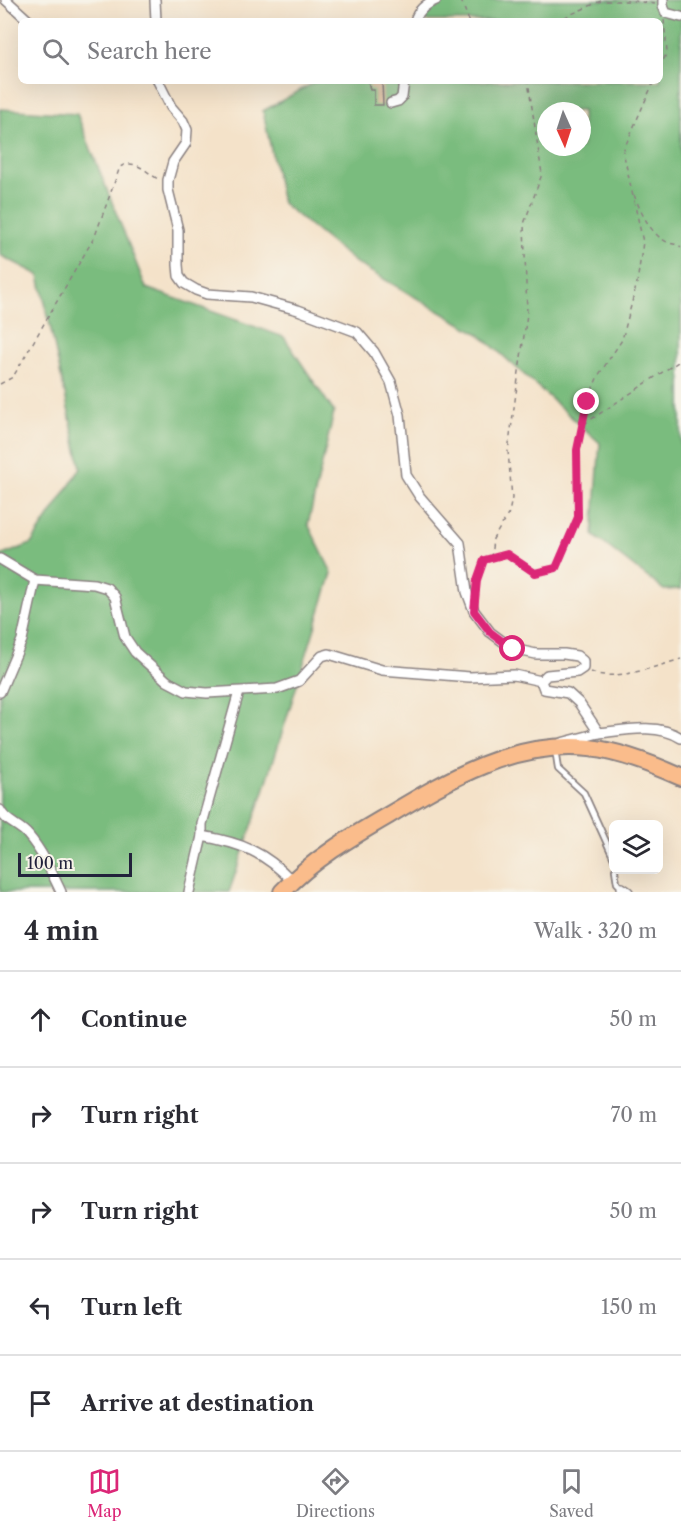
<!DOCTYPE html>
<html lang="en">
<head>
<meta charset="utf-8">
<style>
	:root { --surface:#fff; --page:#f2f2f3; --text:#2b2b33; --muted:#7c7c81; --line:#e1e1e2; --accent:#db2777 }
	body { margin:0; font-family:"Libre Caslon Text",serif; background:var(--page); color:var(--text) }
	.controls { position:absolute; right:18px; bottom:18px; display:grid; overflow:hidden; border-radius:9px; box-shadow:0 6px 24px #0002 }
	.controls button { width:54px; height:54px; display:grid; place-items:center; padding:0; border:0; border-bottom:2px solid var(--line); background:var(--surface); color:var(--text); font:30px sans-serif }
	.compass { position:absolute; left:537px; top:102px; width:54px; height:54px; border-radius:50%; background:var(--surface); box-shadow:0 6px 24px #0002; rotate:177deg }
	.scale { position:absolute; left:18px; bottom:15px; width:114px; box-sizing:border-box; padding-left:6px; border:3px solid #22223b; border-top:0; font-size:16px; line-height:21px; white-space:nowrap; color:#22223b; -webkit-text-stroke:4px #f7f3e8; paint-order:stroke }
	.stop { position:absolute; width:18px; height:18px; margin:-14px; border:4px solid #db2777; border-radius:50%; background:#fff }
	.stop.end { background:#db2777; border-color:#fff; box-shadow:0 2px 6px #0008 }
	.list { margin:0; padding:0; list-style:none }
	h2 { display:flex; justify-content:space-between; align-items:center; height:78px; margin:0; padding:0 24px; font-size:26px }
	h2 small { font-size:20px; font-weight:400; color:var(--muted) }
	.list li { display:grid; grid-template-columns:39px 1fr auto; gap:18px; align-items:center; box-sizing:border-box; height:96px; padding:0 24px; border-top:2px solid var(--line) }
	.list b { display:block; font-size:22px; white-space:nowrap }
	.list em { font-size:20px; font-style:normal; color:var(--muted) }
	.icon { flex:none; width:33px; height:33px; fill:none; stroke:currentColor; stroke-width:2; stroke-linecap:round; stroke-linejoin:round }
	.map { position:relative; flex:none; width:681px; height:892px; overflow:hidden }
	.search { position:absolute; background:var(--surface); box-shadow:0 6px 24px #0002; left:18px; right:18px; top:18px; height:66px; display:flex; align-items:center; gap:15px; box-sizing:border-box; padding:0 21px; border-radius:9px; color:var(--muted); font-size:22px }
	.sheet { height:558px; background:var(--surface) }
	nav { display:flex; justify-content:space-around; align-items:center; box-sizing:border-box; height:84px; border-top:2px solid var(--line); background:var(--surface); font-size:16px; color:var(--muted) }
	nav a { display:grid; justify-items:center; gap:3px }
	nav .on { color:var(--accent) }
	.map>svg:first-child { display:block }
	.forest { fill:#7abc7e; stroke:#4e6f5c; stroke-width:1.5; fill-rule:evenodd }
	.building { fill:#d7b493 }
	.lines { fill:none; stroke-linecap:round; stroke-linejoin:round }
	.lane-casing { stroke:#8b8282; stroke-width:8 }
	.street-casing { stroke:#8b8282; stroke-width:12 }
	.highway-casing { stroke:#8b8282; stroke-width:20 }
	.path { stroke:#8b8282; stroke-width:1.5; stroke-dasharray:4.5 4.5; stroke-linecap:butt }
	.lane { stroke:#fff; stroke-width:4.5 }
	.street { stroke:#fff; stroke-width:9 }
	.highway { stroke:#fabc8b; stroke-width:16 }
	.route { stroke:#db2777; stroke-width:8 }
</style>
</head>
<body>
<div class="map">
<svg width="681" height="892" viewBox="0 0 681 892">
	<rect width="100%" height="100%" fill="#f7f3e8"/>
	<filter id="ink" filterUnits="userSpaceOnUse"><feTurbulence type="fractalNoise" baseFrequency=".0167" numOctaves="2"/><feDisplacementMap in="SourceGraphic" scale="12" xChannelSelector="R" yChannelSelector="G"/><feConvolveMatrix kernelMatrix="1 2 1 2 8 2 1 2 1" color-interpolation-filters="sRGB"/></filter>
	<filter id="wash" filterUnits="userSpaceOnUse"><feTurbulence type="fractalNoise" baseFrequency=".008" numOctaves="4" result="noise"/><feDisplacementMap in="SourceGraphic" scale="24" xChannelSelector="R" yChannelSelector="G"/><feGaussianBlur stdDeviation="1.35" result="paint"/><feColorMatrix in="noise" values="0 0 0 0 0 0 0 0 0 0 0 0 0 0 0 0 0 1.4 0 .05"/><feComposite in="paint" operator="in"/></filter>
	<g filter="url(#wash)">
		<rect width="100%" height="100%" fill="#f4e2c9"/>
		<g class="forest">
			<path d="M435 0H681V589L664 590 593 535 600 443 479 334 356 263 282 203 263 111 317 81H660V21H424ZM546 111H582V147H546Z"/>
			<path d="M0 109 77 114 146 288 284 337 334 412 308 524 332 573 263 794 229 892H0V556L31 544 81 468 39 275 0 255Z"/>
		</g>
		<g id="blocks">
			<path class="building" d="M368 81H382L383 105H374V90H370Z"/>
		</g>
	</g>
	<g filter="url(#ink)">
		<use href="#blocks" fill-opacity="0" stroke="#8b8282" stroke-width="1.5"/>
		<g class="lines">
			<g class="lane-casing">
				<g id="lane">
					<path d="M555 750 558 769 584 793 614 859"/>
					<path d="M615 870 617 883 622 888"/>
				</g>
			</g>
			<g class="street-casing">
				<g id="street">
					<path d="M6 0 29 21"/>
					<path d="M155 0 156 21"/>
					<path d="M663 0V6L666 13 681 17"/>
					<path d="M415 21C418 10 425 4 436 0"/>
					<path d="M158 81 171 107 183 121 187 130 186 143 173 162 168 180V190L178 230V265L179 276 184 283 196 290 207 294 251 297 298 310 357 332 374 352 391 382 400 415 406 475 420 497 460 543 467 592 474 611 490 632 513 649 536 654H564L577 656 583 661V668L577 672 547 675 541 681 544 689 568 693 579 703 599 733C625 730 658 723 681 738"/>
					<path d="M391 103 398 101 402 97 404 81"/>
					<path d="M0 559 35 580 94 584 107 588 115 597 125 637 135 652 167 681 186 691 207 693 277 689 299 681 322 656 329 654 382 670 470 677 514 675 541 681"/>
					<path d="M0 692 22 640 35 580"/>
					<path d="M561 743 599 733"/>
					<path d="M0 810C5 822 20 825 28 835 42 851 52 873 61 892"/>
					<path d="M202 836V824L239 692"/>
					<path d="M622 888 628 892"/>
					<path d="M189 892 202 836C241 843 265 852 292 881"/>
				</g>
			</g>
			<g class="highway-casing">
				<path id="highway" d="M282 892C312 860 351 837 389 815 451 778 515 740 589 748 619 751 654 765 681 777"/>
			</g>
			<g class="path">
				<path d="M461 0 469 21"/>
				<path d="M556 21 601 1H634L655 4"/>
				<path d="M660 68 667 52 664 20"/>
				<path d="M634 195C641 212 650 234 667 242 673 245 676 243 681 247"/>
				<path d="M0 384 13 377 95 236 120 167C135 158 146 172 158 179"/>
				<path d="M584 424 681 360"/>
				<path d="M491 558 493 539 509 513 512 498 508 451 527 314 524 224 542 174 528 81"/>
				<path d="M476 593 478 580 484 560 507 554 535 573 556 568 578 517 577 450 587 402 598 376 622 340 637 283 643 242 623 151 654 81"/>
				<path d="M591 672C615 682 657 666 681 659"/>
			</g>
			<use href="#lane" class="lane"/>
			<use href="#street" class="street"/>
			<use href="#highway" class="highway"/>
		</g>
	</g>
	<g class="lines" filter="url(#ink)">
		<path class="route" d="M513 649 490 632 474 611 477 580 484 560 507 554 535 573 556 568 578 517 577 450 587 402"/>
	</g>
</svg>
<div class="controls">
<button><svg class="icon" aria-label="layers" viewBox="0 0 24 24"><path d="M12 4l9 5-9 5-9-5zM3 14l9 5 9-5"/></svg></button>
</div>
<svg class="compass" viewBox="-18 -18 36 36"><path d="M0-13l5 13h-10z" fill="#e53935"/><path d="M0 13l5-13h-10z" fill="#7c7c81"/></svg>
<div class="scale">100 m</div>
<div class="stop" style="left:513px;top:649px"></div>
<div class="stop end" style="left:587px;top:402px"></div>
<div class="search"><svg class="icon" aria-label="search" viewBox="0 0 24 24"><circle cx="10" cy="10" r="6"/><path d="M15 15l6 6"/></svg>Search here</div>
</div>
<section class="sheet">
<h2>4 min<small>Walk · 320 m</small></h2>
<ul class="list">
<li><svg class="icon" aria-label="ahead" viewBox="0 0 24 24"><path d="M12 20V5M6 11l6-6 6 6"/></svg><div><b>Continue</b></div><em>50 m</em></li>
<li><svg class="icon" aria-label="right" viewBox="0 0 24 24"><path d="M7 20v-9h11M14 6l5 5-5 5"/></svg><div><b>Turn right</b></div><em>70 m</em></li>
<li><svg class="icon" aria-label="right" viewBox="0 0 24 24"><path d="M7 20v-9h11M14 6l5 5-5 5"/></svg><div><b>Turn right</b></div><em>50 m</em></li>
<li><svg class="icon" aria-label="left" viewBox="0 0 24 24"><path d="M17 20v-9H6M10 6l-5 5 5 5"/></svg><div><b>Turn left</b></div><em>150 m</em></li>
<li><svg class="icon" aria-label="arrive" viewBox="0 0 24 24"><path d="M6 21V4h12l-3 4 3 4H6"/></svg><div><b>Arrive at destination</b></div></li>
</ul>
</section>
<nav>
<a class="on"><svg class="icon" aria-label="map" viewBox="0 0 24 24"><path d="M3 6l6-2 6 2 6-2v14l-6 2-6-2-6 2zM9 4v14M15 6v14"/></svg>Map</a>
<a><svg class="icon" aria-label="directions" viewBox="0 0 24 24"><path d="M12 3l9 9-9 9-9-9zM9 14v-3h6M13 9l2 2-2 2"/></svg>Directions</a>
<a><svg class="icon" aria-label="saved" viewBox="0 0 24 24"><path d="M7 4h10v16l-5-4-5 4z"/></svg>Saved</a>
</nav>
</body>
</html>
